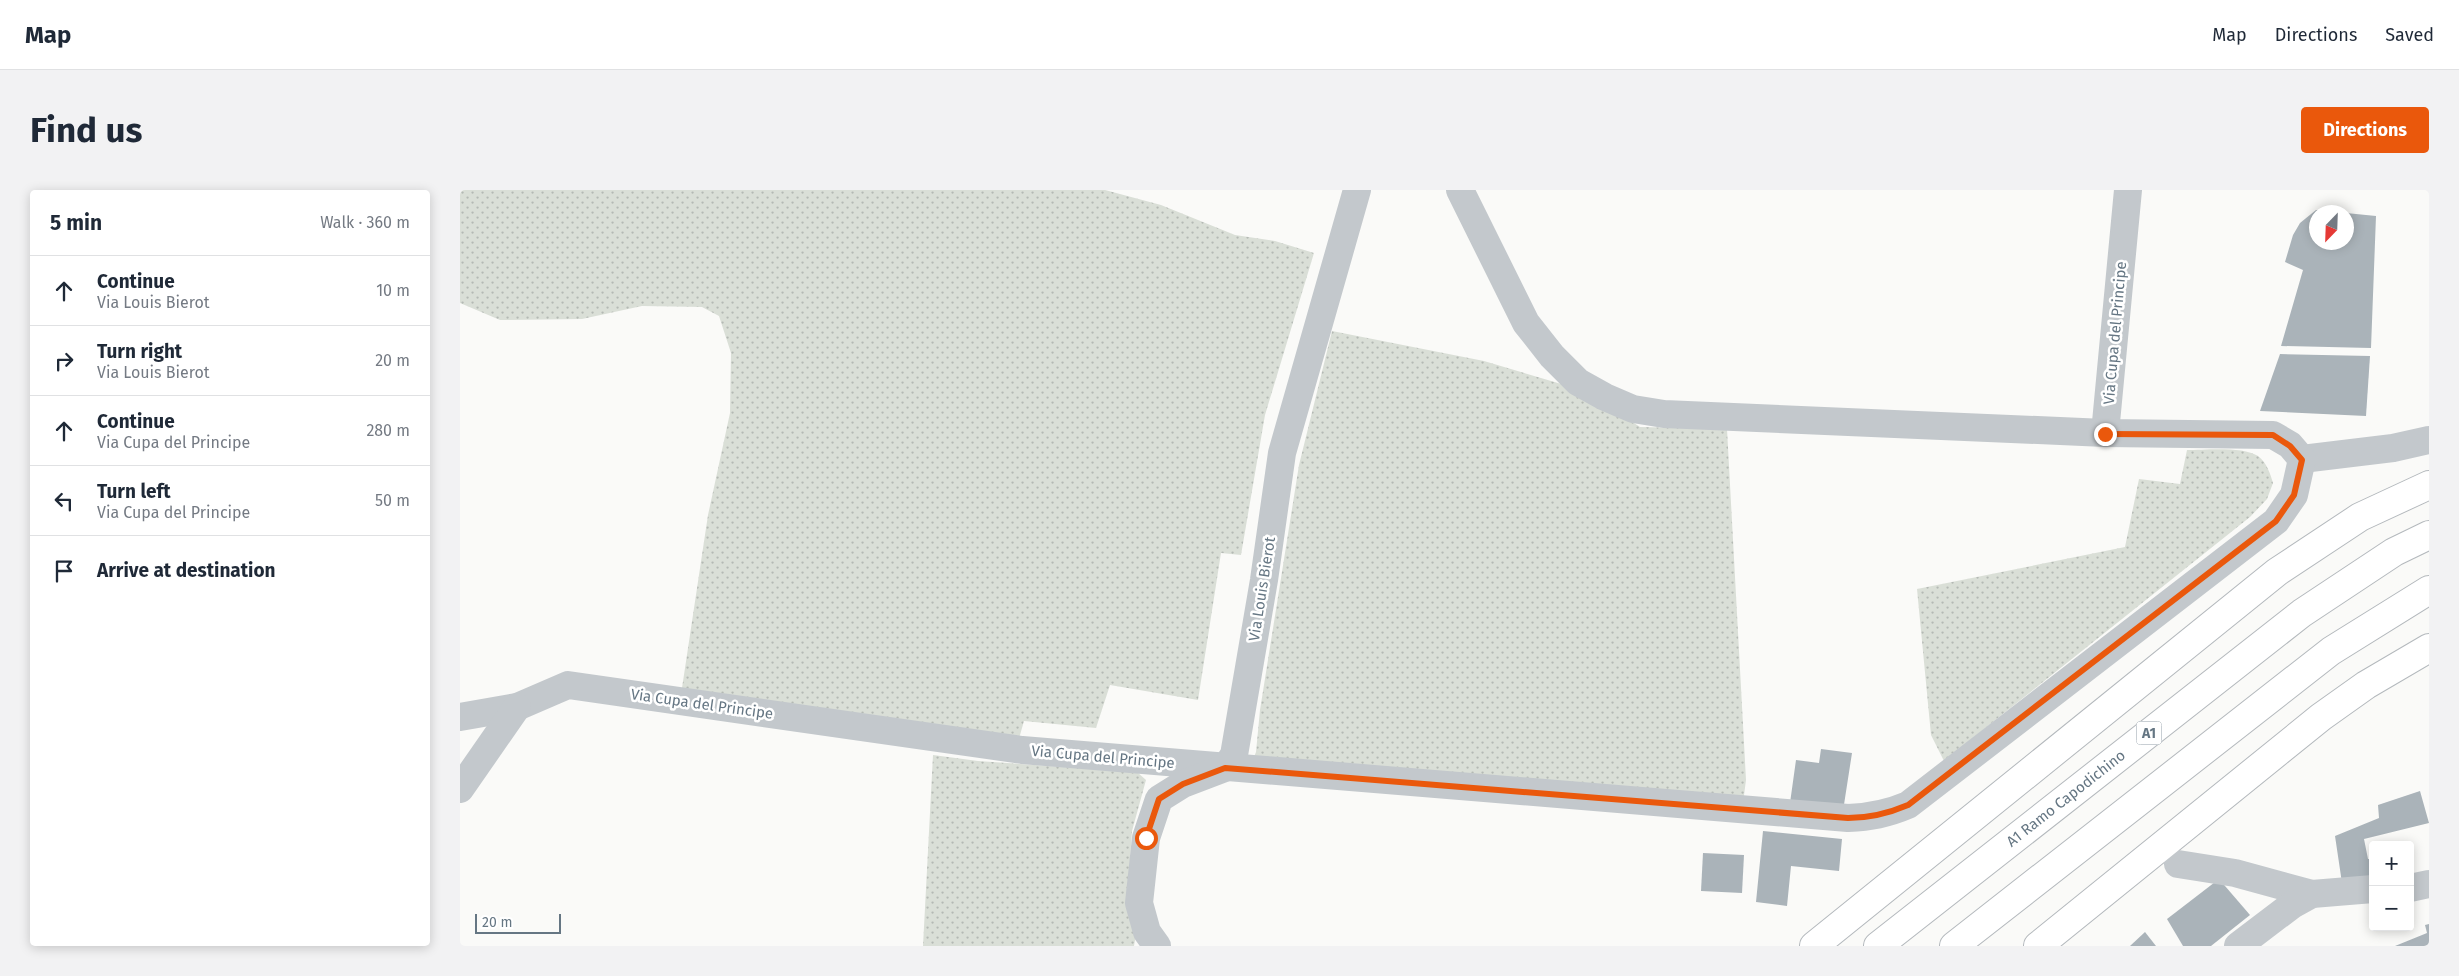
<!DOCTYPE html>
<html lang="en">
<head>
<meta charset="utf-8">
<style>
	:root { --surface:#fff; --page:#f2f2f3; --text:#1f2937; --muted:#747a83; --line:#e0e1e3; --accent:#ea580c }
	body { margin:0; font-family:"Fira Sans",sans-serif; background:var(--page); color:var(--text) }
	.controls { position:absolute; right:15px; bottom:15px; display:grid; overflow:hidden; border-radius:5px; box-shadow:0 2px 12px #0003 }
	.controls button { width:45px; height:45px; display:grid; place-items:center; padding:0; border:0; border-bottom:1px solid var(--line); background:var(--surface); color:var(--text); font:25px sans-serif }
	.compass { position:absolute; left:1849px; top:15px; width:45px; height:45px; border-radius:50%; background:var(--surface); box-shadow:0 2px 12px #0003; rotate:203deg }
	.scale { position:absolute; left:15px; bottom:12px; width:86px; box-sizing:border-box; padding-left:5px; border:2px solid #657683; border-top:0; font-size:14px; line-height:18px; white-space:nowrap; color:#657683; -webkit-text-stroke:4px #fff; paint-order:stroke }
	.stop { position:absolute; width:15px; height:15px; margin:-11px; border:4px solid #ea580c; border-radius:50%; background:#fff }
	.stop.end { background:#ea580c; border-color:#fff; box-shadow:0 1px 5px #0008 }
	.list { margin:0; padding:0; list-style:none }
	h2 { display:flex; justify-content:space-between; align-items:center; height:65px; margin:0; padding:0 20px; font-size:21px }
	h2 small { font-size:16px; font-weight:400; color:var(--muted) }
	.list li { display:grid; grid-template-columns:32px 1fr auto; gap:15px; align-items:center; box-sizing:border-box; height:70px; padding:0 20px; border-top:1px solid var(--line) }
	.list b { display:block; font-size:19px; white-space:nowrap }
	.list p { margin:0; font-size:16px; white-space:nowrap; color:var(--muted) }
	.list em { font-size:16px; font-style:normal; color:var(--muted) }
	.icon { flex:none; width:28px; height:28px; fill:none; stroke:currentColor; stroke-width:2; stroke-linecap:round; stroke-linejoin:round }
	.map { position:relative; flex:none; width:1969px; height:756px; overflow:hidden; border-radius:5px }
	header { display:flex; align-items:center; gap:30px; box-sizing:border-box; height:70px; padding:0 25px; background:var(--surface); border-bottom:1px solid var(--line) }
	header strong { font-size:24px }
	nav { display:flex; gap:28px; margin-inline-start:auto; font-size:18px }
	.intro { display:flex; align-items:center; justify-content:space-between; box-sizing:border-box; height:120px; padding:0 30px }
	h1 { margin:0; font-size:35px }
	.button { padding:12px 22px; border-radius:5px; background:var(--accent); color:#fff; font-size:18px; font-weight:700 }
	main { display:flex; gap:30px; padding:0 30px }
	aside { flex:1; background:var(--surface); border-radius:5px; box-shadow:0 2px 12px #0003 }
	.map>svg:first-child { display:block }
	.grass { fill:url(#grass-dots) }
	.building { fill:#aab3b9 }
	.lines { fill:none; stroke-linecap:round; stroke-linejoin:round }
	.highway-casing { stroke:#b4b9bd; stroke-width:30 }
	.minor { stroke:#c3c8cc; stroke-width:28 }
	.highway { stroke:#fff; stroke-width:28 }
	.route { stroke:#ea580c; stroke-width:6 }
	.labels { text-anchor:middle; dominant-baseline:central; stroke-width:5; stroke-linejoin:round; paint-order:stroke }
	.shield { fill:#fff; stroke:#939fa8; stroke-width:1 }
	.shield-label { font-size:14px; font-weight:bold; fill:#657683 }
	.street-label { font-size:15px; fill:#657683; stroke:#fff }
</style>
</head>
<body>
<header>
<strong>Map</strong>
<nav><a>Map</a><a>Directions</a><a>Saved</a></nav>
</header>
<div class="intro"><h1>Find us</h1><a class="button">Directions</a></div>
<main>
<aside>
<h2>5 min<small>Walk · 360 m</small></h2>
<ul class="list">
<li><svg class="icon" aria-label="ahead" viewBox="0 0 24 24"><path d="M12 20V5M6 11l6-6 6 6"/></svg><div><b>Continue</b><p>Via Louis Bierot</p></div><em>10 m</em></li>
<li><svg class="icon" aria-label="right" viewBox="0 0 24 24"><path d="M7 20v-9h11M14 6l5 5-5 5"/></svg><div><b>Turn right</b><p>Via Louis Bierot</p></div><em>20 m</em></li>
<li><svg class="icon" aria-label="ahead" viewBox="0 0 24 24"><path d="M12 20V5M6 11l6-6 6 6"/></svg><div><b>Continue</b><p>Via Cupa del Principe</p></div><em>280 m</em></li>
<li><svg class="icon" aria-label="left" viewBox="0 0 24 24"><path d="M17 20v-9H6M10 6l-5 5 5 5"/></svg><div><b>Turn left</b><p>Via Cupa del Principe</p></div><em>50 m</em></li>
<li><svg class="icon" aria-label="arrive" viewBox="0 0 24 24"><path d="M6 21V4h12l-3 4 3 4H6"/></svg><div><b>Arrive at destination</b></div></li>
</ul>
</aside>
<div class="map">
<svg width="1969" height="756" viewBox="0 0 1969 756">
	<defs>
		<pattern id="grass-dots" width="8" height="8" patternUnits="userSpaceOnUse" patternTransform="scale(1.25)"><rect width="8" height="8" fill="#dadfd7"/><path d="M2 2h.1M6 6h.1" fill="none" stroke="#b4b9b4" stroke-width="1.8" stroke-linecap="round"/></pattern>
	</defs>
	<rect width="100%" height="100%" fill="#fafaf8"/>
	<g class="grass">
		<path d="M0 0H645L701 15 775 45 815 51 854 63 805 225 781 365 761 363 738 510 650 495 636 538 564 531 558 552 222 498 248 325 270 223 271 163 259 126 242 117 182 116 122 129 40 130 0 113Z"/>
		<path d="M872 141 1024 171 1125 201 1180 237 1267 239 1286 590 1283 613 792 572 796 562 800 520 839 275Z"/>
		<path d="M1727 260C1745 260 1783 256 1798 266 1807 273 1810 283 1813 293L1807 309 1790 327 1484 571 1471 545 1457 399 1665 357 1679 289 1720 294Z"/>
		<path d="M473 565 518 571 677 582 686 590 672 641 667 715 676 744 674 756H463Z"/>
	</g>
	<g class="building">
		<path d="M1856 20 1866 21 1856 22V52H1886V23L1916 26 1911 158 1821 156 1843 80 1825 72 1833 45 1840 33Z"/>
		<path d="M1820 164 1910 166 1906 226 1800 221Z"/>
		<path d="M1361 559 1392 563 1383 621 1330 613 1336 570 1359 573Z"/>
		<path d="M1960 601 1969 633 1904 649 1908 669H1913V689L1882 693 1875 646 1919 628 1918 615Z"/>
		<path d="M1303 641 1382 649 1379 681 1331 676 1327 716 1296 712Z"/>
		<path d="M1243 663 1284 665 1282 703 1241 701Z"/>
		<path d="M1759 689 1790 725 1751 756H1723L1707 729Z"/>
		<path d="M1969 734V756H1935L1967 743 1965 735Z"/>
		<path d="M1685 742 1696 756H1670Z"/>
	</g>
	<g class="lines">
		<g class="highway-casing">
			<g id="highway">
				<path d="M1354 756 1817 382 1900 327 1969 295"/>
				<path id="s1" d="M1418 756 1842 423 1934 362 1969 345"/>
				<path d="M1494 756 1871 461 1969 400"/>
				<path d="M1578 756 1861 527 1906 495 1969 458"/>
			</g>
		</g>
		<g class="minor">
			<path d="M1000 0 1066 133 1092 166 1118 192 1145 207 1173 219 1204 224 1645 243"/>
			<path d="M1842 269 1933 258 1969 250"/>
			<path d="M0 527 57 517 108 495 562 560 1388 628C1410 627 1427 624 1448 615L1816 331 1834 305 1842 269 1830 255 1813 245 1645 243 1668 0"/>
			<path d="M0 599 57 517"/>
			<path d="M1718 674 1775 683 1852 704"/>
			<path d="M1950 698 1969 694"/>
			<path d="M697 756 687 742 679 713 686 648 699 609 723 594 765 578 774 565 804 390 822 263 897 0"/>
			<path d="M1778 756 1832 715 1852 704 1913 699"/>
		</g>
		<use href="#highway" class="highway"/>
	</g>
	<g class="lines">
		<path class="route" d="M686 648 699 609 723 594 765 578 1388 628C1410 628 1427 624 1448 615L1816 331 1834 305 1842 270 1830 256 1813 245 1645 244"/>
	</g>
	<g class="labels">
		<rect class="shield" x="1676.5" y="531.5" width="25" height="23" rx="4"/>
		<g class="shield-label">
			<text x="1689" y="543">A1</text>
		</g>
		<g class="street-label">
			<text transform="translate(1655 143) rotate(-85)">Via Cupa del Principe</text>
			<text transform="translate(802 399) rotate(-81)">Via Louis Bierot</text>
			<text transform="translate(242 514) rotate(8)">Via Cupa del Principe</text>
			<text transform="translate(643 567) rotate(5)">Via Cupa del Principe</text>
			<text stroke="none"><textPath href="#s1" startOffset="239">A1 Ramo Capodichino</textPath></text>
		</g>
	</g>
</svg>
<div class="controls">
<button>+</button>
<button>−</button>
</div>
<svg class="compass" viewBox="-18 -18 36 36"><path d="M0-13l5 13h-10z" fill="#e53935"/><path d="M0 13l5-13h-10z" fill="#747a83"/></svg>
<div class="scale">20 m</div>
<div class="stop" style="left:686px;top:648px"></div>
<div class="stop end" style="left:1645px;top:244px"></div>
</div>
</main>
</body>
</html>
